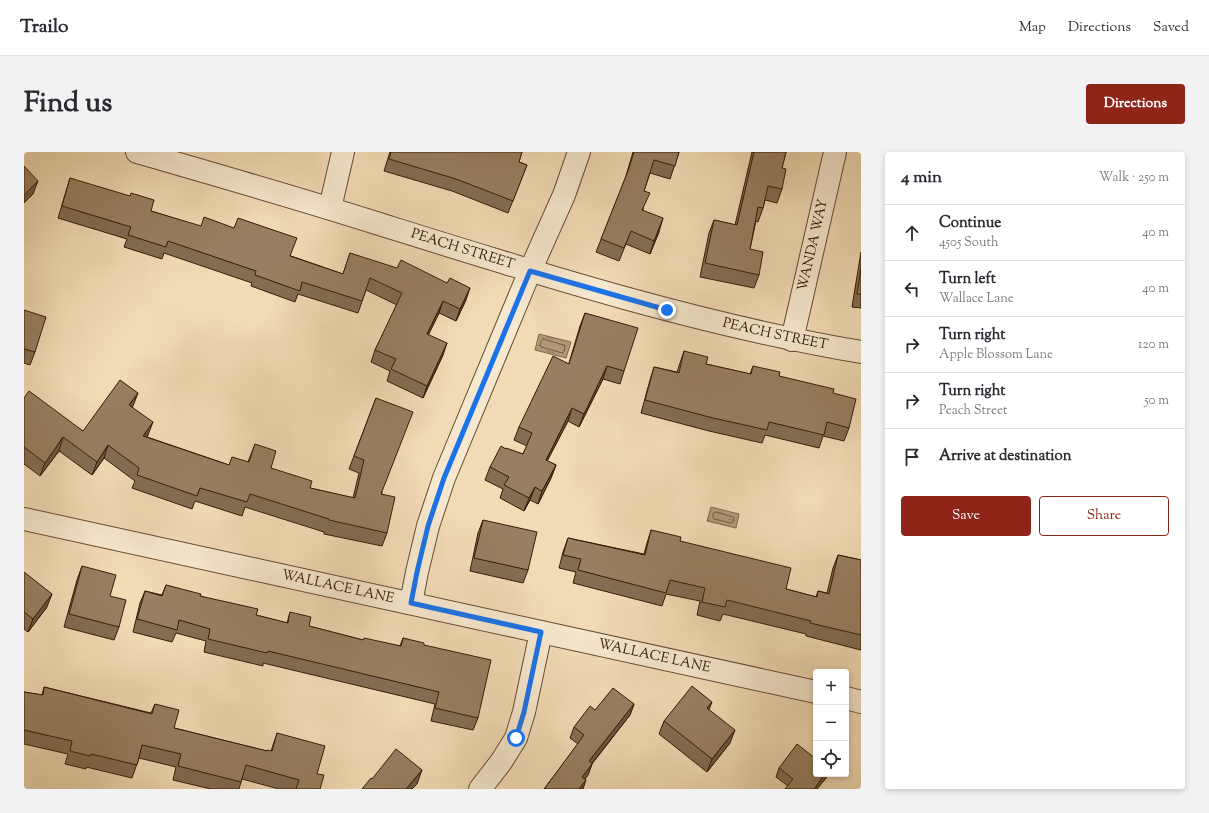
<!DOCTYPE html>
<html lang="en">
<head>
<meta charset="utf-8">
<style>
	:root { --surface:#fff; --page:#f2f2f3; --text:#2b2b33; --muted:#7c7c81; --line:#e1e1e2; --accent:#8f2418 }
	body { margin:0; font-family:"Sorts Mill Goudy",serif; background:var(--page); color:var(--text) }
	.controls { position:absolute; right:12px; bottom:12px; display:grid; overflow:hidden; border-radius:4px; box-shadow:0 2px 6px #0003 }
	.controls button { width:36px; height:36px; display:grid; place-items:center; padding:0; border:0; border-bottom:1px solid var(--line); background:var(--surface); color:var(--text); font:20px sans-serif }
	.stop { position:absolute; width:12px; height:12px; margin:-9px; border:3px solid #1a73e8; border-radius:50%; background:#fff }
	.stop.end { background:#1a73e8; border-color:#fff; box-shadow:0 1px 4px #0008 }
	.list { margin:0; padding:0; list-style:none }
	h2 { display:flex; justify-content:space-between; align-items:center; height:52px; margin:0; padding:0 16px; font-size:17px }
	h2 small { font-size:13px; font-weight:400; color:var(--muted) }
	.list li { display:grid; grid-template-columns:26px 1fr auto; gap:12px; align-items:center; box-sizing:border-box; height:56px; padding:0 16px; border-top:1px solid var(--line) }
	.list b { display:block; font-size:15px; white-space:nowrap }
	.list p { margin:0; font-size:13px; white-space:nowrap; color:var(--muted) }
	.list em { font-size:13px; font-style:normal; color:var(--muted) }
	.actions { display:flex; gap:8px; padding:12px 16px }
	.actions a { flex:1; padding:9px 0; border:1px solid var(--accent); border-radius:4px; text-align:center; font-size:14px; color:var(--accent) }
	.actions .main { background:var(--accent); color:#fff }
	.icon { flex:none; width:22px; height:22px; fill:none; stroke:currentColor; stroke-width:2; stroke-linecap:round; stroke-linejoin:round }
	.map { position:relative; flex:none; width:837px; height:637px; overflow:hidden; border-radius:4px }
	header { display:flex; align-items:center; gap:24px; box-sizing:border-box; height:56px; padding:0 20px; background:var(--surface); border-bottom:1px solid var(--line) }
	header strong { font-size:19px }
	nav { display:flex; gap:22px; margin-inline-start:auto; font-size:14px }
	.intro { display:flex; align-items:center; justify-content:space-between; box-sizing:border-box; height:96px; padding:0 24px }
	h1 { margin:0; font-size:28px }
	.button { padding:10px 18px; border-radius:4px; background:var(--accent); color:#fff; font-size:14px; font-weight:700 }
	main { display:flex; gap:24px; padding:0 24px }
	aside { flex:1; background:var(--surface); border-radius:4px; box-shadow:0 2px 6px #0003 }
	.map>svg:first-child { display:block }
	.water { fill:url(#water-ripples); stroke:#81674b }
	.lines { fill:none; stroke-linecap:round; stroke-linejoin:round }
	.shore { stroke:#745a3f; stroke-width:1 }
	.street-casing { stroke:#664b31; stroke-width:24 }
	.street { stroke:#f6e8cf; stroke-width:22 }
	.wall { fill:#836d53; stroke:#371b05 }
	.shaded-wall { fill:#6a5944; stroke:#371b05 }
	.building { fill:#987f61; stroke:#371b05 }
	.route { stroke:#1a73e8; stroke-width:5 }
	.labels { text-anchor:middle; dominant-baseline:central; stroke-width:4; stroke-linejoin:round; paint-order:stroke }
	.street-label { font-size:14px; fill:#371b05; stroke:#f6e8cf }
</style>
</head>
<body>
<header>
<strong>Trailo</strong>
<nav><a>Map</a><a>Directions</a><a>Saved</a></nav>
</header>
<div class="intro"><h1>Find us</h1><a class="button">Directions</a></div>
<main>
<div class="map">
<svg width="837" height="637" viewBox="0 0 837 637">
	<defs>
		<pattern id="water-ripples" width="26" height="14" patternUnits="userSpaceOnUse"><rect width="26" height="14" fill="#b29a79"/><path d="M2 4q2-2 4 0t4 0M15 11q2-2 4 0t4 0" fill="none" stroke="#927d61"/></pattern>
	</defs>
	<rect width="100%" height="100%" fill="#f1dbb5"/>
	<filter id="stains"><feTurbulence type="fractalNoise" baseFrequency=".005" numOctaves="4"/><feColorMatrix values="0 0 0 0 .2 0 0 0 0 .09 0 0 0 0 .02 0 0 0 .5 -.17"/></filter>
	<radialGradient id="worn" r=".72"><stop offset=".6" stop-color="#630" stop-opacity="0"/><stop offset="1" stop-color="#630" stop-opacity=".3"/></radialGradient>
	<g class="water">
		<path d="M515 182 547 190 542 206 511 198Z"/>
		<path d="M687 355 715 362 712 376 683 369Z"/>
	</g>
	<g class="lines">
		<g class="shore">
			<path d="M519 187 540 193 541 195 540 200 538 201 517 195C515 193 517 188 519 187Z"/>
			<path d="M692 360 709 365 710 366 709 370 707 371 690 367 689 365V362Z"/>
		</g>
		<g class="street-casing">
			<g id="street">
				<path id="s1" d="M113 0C193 23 273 46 352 71 512 121 672 172 837 200"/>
				<path d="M306 56 319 0"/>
				<path id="s2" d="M768 188 811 0"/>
				<path id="s3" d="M0 367 792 540"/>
				<path d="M387 451 393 420 404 374 420 326 506 119 540 43 555 0"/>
				<path d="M822 546 837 550"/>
				<path d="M456 637 477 610 492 586 500 560 517 480"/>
			</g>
		</g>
		<use href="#street" class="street"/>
	</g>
	<g class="wall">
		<path d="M366 0H498L495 10 503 13 484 61 428 39 360 19Z"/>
		<path d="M609 0H655L646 27 626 21 620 39 619 58 635 80 626 102 602 92 595 109 572 100 601 27Z"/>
		<path d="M728 0H762L758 16V37L753 51 741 48 739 56 734 70 732 69 726 97 735 123 730 136 676 125 685 81 690 68 711 73Z"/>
		<path d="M46 26 127 59 267 104 319 122 326 101 442 148 432 169 415 161 404 183 419 203 399 246 363 229 366 219 347 210 351 198 373 153 342 138 334 161 274 142 271 150 227 134 228 131 140 101 138 107 100 95 103 87 34 66Z"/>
		<path d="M837 100V156L828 155Z"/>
		<path d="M0 158 11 200 6 213 0 211Z"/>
		<path d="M561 161 600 219 596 232 579 227 555 275 544 269 523 309 532 313 527 326 514 352 506 348 500 359 476 346 479 337 461 328 466 315 482 297 499 302 503 294 490 288 495 275 545 211 556 174Z"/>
		<path d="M660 199 682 212 726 222 729 214 755 224 809 241 825 276 820 289 799 284 795 296 741 283 738 291 685 279 617 261 626 228 630 215 653 220Z"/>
		<path d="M0 246 59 279 109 254 108 255 124 283 123 285 205 313 224 310 231 292 247 316 286 336 329 346 335 321 325 317 352 246 358 342 363 381 358 394 300 382V380L221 355 218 364 171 349 168 357 108 336 111 329 80 306 68 323 35 299 16 324 0 312Z"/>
		<path d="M459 368 504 418 499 431 446 419 454 381Z"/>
		<path d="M627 378 656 389 762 437 792 445 794 439 803 441 809 416 814 403 837 408V498L782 484V482L699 462 696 469 673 463 676 449 642 442 638 454 549 431 552 420 535 416 539 400 544 386 620 402 623 391Z"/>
		<path d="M58 414 86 444 95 475 90 488 40 475 53 428Z"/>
		<path d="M0 420 23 455 4 480 0 477Z"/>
		<path d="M142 433 176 444 232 463 263 471 266 460 285 474 339 488 376 494 379 486 400 493 454 566 449 578 407 569 411 552 239 511V514L180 500 182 489 152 481 148 490 109 480 116 451 121 439 138 443Z"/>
		<path d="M20 535 127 561 131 552 150 576 243 599H247L253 581 293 622 296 637H255L218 627 215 637H187L149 628 152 615 115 606 108 626 62 615V617L41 612 44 602 0 592V540L18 543Z"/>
		<path d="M610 552 606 563 568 612 564 623 561 627 559 637H520L554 592 546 586 550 575 571 558Z"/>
		<path d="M640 569 706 591 683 620 635 582Z"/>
		<path d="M755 616 792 622H803L802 626 793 637H761L764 634 752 625Z"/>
	</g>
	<g class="shaded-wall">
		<path d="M14 29 9 42 0 51V43Z"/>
		<path d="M639 66 635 80 626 102 630 89Z"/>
		<path d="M446 136 442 148 432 169 436 157Z"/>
		<path d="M419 149 415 161 399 194 403 182Z"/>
		<path d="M423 191 419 203 399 246 403 234Z"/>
		<path d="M583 214 579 227 555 275 560 262Z"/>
		<path d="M114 241 109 254 101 266 105 253Z"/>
		<path d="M548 256 544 269 517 321 522 308Z"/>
		<path d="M129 270 124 283 114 297 119 284Z"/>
		<path d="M39 285 35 299 16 324 21 311Z"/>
		<path d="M84 293 80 306 68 323 73 310Z"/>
		<path d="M532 313 527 326 514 352 518 339Z"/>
		<path d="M511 335 506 348 500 359 505 346Z"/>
		<path d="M28 442 23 455 4 480 9 467Z"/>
		<path d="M688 550 683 563V556Z"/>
		<path d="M610 552 606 563 561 620 565 609Z"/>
		<path d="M711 578 706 591 683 620 688 607Z"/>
		<path d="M568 612 564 623 554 636 558 625Z"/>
		<path d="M398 618 393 632 388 637H382Z"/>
		<path d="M801 622H803L802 626 793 637H790Z"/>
		<path d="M562 628 559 637H555Z"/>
	</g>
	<g class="building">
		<path d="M367 0H498L495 10 503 13 489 49 432 27 365 7Z"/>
		<path d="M610 0H655L651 14 630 8 620 39 626 41 618 58 639 66 630 89 607 79 600 96 577 87 604 19Z"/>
		<path d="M730 0H762L758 16 762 17 758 37 744 34 739 56 734 55 726 97 739 100 735 123 681 111 690 68 713 73Z"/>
		<path d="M0 14 14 29 0 43Z"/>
		<path d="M46 26 106 44 107 41 130 48 127 59 177 74 180 65 210 76 214 66 252 79 273 86 266 104 319 122 326 101 373 116 377 108 423 131 426 126 446 136 436 157 419 149 403 182 423 191 403 234 367 217 372 207 351 198 378 141 346 126 338 149 278 130 276 139 231 123 232 119 144 89 142 95 104 83 107 75 38 54Z"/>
		<path d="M837 117V142H833Z"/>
		<path d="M0 158 22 165 11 200 0 197Z"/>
		<path d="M561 161 614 176 600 219 583 214 560 262 548 256 522 308 532 313 518 339 511 335 505 346 480 333 485 325 466 315 477 294 482 297V296L499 302 508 281 495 275 529 204 545 212Z"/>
		<path d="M660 199 684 205 682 212 727 222 729 214 756 220 755 224 810 237 809 241 832 247 825 276 803 270 800 283 745 270 743 278 689 266 621 248 630 215 655 221Z"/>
		<path d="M96 228 114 241 105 253 129 270 119 284 205 313 208 305 225 310 231 292 252 299 247 316 288 329 286 336 331 346 340 308 330 304 352 246 389 260 357 342 371 345 363 381 305 368V367L226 342 223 350 176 336 173 344 113 323 115 316 84 293 73 310 39 285 21 311 0 295V246L5 239 59 279Z"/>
		<path d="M459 368 513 380 504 418 450 406Z"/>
		<path d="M627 378 657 385 656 389 767 416 762 437 793 445 794 439 805 442 814 403 837 408V483L786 471 787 469 703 448 701 455 678 450 681 436 646 428 642 441 554 418 557 407 539 403 544 386 621 403Z"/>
		<path d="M58 414 92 423 86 444 102 448 95 475 45 462Z"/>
		<path d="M0 420 28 442 9 467 0 460Z"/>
		<path d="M142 433 177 442 176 444 234 457 232 463 264 471 266 460 287 465 285 474 339 488 340 486 377 494 379 486 400 491V493L467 508 454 566 411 556 415 540 244 499 243 501 184 487 186 477 155 468 153 478 113 467 121 439 138 444Z"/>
		<path d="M668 534 688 550 683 556 711 578 688 607 640 569Z"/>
		<path d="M20 535 128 562 131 552 155 558 150 576 243 599V598L248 599 253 581 301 594 293 622 300 623 296 637H272L275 628 222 613 217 630 154 614 157 602 118 593 113 613 67 602 66 604 46 599 48 589 0 578V540L19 543Z"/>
		<path d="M589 536 610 552 565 609 568 612 558 625 562 628 555 637H522L521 636 560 583 550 575 566 554 571 558Z"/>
		<path d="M773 592 792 607V622H801L790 637H761L769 627 755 616Z"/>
		<path d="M372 597 398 618 382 637H338L347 626 348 627Z"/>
	</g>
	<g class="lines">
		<path class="route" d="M492 586 500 560 517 480 387 451 393 420 404 374 420 326 506 119 643 158"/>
	</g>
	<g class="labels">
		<g class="street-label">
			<text stroke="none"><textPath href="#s2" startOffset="97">WANDA WAY</textPath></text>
			<text stroke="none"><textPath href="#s1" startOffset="340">PEACH STREET</textPath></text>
			<text stroke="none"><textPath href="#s1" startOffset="664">PEACH STREET</textPath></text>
			<text stroke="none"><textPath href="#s3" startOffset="321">WALLACE LANE</textPath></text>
			<text stroke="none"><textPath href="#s3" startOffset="645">WALLACE LANE</textPath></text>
		</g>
	</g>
	<rect width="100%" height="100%" filter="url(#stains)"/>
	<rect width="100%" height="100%" fill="url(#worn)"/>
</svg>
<div class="controls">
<button>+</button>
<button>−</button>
<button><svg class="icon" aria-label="locate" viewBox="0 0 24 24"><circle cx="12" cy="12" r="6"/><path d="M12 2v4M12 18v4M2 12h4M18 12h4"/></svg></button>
</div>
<div class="stop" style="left:492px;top:586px"></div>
<div class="stop end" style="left:643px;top:158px"></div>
</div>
<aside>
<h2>4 min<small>Walk · 250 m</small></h2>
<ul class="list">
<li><svg class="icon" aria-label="ahead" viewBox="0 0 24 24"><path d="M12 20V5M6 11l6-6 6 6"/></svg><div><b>Continue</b><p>4505 South</p></div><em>40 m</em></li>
<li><svg class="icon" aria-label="left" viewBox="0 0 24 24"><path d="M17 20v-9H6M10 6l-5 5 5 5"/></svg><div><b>Turn left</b><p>Wallace Lane</p></div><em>40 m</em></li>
<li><svg class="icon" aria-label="right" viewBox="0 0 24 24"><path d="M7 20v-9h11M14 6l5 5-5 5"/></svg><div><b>Turn right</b><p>Apple Blossom Lane</p></div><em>120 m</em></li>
<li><svg class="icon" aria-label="right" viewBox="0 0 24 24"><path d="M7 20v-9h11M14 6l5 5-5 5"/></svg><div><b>Turn right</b><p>Peach Street</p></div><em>50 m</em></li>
<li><svg class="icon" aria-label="arrive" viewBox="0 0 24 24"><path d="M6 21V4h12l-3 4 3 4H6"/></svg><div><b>Arrive at destination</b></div></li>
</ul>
<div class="actions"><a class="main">Save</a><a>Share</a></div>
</aside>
</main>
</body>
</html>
